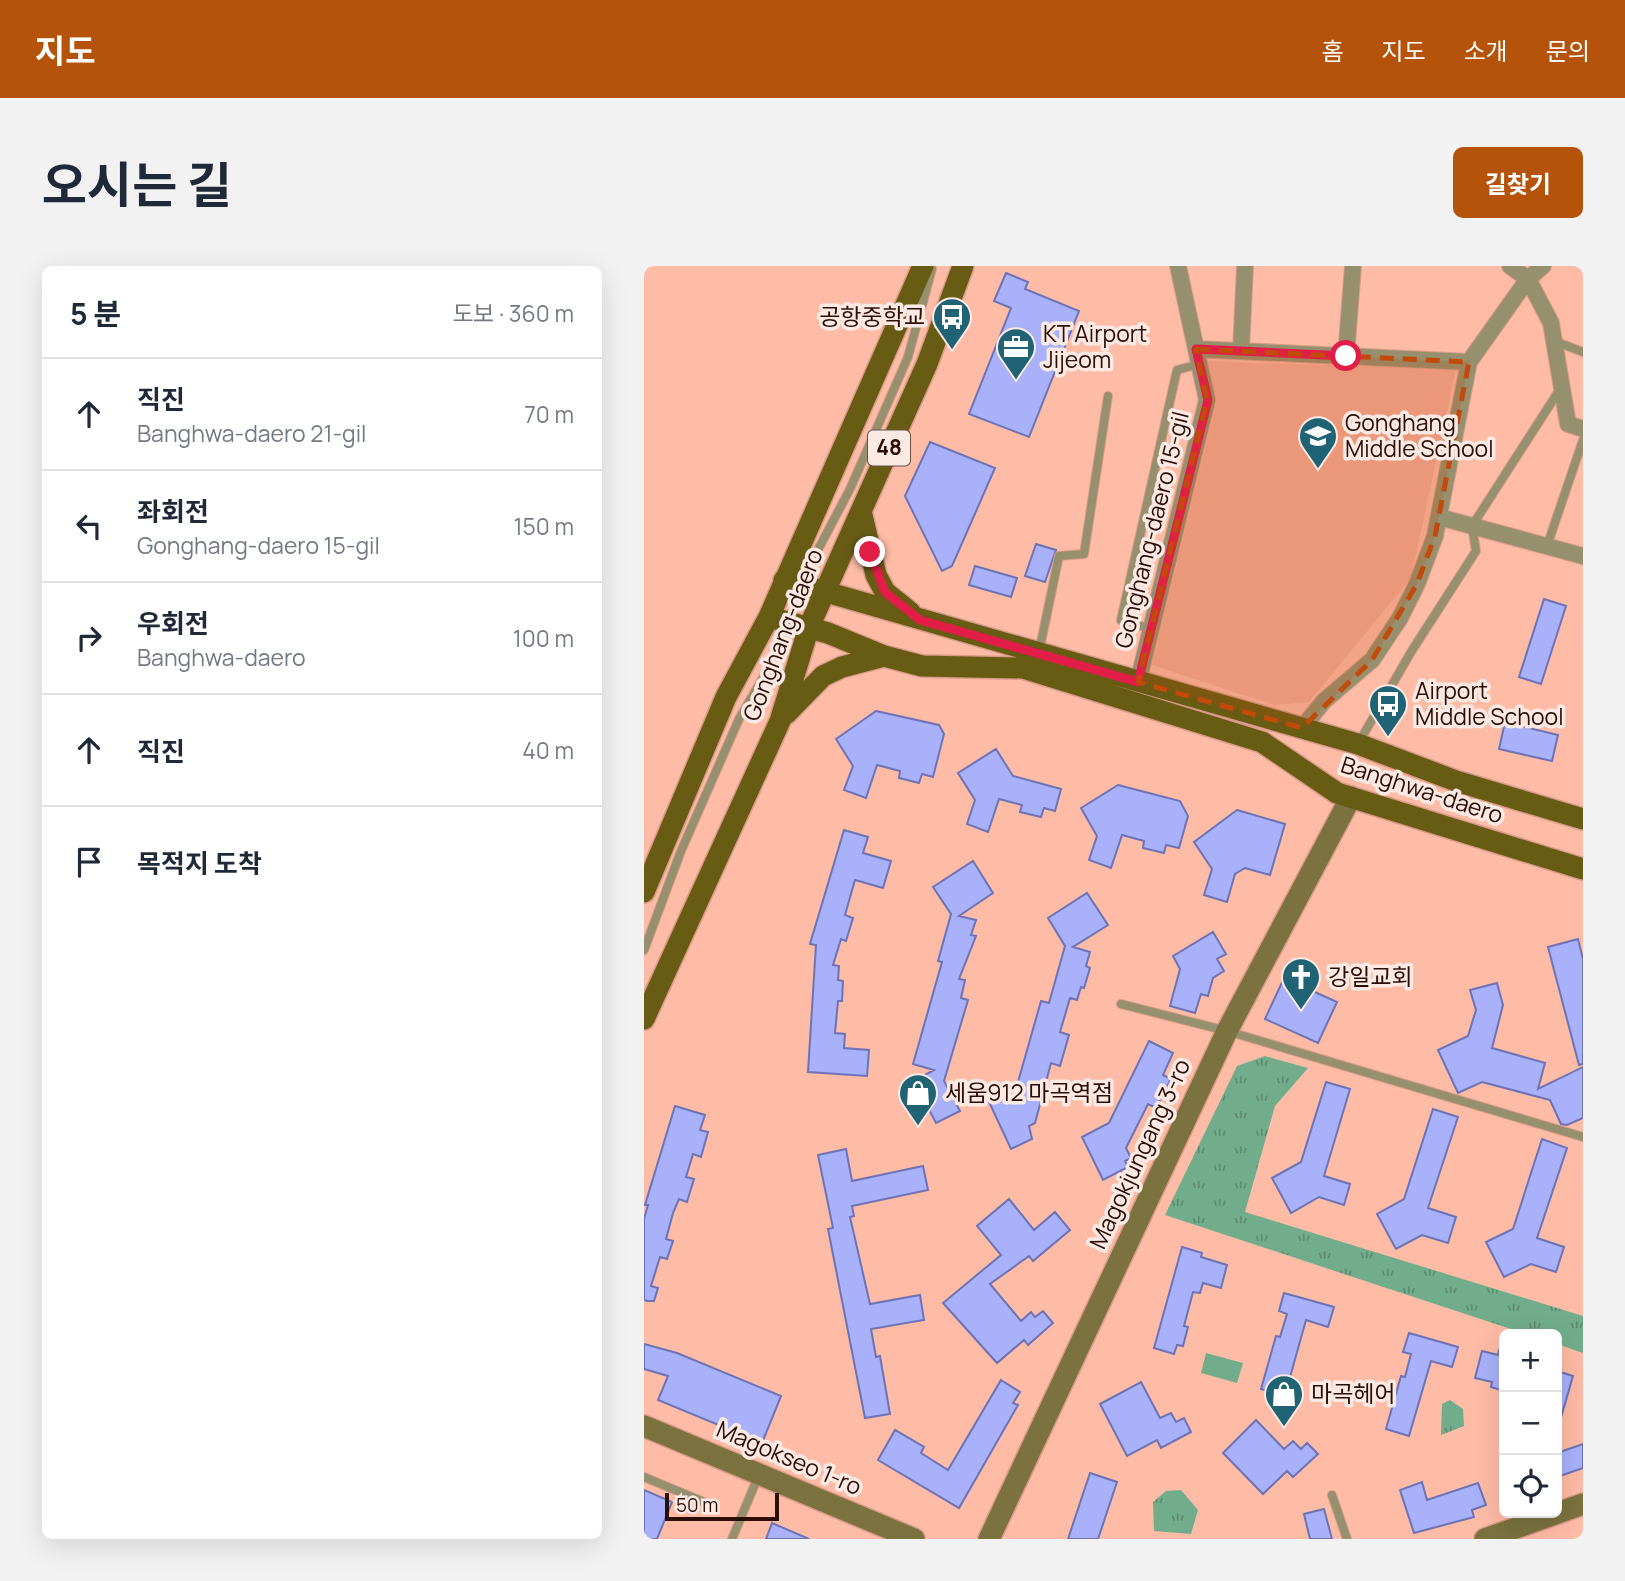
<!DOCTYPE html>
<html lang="ko">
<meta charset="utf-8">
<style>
body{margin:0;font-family:Manrope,"Noto Sans KR",sans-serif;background:#f2f2f3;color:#1f2937}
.controls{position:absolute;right:21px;bottom:21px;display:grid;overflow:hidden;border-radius:10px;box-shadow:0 7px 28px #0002}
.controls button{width:63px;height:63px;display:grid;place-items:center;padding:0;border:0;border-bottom:2px solid #e0e1e3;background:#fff;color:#1f2937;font:35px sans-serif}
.scale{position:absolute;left:21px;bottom:18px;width:114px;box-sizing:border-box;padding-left:7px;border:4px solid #2b0e05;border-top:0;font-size:19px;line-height:24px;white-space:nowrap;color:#2b0e05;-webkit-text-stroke:5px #fbe9e4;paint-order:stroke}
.stop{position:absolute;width:21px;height:21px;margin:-16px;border:5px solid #e11d48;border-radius:50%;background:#fff}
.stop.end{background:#e11d48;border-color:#fff;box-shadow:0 2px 7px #0008}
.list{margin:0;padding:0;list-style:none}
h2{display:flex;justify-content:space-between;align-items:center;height:91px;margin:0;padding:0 28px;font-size:30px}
h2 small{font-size:23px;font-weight:400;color:#747a83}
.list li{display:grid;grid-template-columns:46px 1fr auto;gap:21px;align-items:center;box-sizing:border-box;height:112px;padding:0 28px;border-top:2px solid #e0e1e3}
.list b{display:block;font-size:26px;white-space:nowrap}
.list p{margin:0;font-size:23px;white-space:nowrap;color:#747a83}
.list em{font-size:23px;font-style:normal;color:#747a83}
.icon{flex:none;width:38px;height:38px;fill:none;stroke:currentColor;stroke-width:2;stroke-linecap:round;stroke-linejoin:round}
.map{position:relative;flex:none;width:939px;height:1273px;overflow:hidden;border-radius:10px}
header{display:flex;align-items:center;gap:42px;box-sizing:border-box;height:98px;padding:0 35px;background:#b45309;color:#fff}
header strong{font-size:33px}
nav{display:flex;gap:38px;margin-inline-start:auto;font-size:24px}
.intro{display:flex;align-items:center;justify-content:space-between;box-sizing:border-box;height:168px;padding:0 42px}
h1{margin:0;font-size:49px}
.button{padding:18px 32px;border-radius:10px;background:#b45309;color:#fff;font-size:24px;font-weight:700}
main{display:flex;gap:42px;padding:0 42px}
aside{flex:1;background:#fff;border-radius:10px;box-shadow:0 7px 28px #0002}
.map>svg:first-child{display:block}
.built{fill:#f4ac95}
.grass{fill:#71ad8b}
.park{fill:url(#park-tufts)}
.building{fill:#a8b1fa;stroke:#6c73b6;stroke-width:2}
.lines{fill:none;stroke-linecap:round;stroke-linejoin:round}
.lane-casing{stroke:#d89c88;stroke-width:10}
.street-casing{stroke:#d89c88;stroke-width:18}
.secondary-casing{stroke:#d89c88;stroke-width:24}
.primary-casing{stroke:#d89c88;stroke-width:24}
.lane{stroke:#96906f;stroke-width:8}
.street{stroke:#96906f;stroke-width:16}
.secondary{stroke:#7b723f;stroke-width:21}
.primary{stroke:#685c15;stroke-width:21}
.route{stroke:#e11d48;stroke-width:9}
.marked{fill:#c24a0b;fill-opacity:0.2;stroke:#c24a0b;stroke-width:5;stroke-dasharray:14 9;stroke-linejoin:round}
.labels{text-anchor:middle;stroke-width:7;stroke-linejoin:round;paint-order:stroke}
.shield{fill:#fbe9e4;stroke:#695048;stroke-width:2}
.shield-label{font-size:21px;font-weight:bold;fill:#2b0e05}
.poi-label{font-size:23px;fill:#2b0e05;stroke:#fbe9e4;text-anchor:start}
.street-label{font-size:23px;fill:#2b0e05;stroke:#fbe9e4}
</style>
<header>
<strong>지도</strong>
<nav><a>홈</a><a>지도</a><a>소개</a><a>문의</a></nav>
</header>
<div class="intro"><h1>오시는 길</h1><a class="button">길찾기</a></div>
<main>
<aside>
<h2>5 분<small>도보 · 360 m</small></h2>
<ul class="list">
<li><svg class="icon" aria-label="ahead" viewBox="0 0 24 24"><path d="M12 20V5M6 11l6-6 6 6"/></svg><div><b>직진</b><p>Banghwa-daero 21-gil</p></div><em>70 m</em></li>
<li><svg class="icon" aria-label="left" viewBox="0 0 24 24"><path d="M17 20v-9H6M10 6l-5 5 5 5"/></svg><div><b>좌회전</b><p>Gonghang-daero 15-gil</p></div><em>150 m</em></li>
<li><svg class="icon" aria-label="right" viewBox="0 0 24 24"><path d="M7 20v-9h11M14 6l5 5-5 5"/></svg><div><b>우회전</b><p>Banghwa-daero</p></div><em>100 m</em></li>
<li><svg class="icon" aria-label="ahead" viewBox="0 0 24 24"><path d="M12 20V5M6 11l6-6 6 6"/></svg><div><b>직진</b></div><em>40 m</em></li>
<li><svg class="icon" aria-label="arrive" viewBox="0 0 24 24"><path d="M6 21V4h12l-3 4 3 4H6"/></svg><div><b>목적지 도착</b></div></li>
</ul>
</aside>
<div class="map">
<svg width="939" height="1273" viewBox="0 0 939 1273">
<defs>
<pattern id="park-tufts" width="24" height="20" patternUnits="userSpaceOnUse" patternTransform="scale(1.75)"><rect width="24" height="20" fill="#71ad8b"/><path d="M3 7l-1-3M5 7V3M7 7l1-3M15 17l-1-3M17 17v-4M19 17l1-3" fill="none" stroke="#5d8b70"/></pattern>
</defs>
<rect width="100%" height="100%" fill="#febba5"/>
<path class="built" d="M 559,95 L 812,103 L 767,312 L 665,436 L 630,439 L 508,399 L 572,138 Z"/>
<path class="grass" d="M 562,1087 L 599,1097 L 593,1117 L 557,1107 Z"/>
<path class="park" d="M 621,790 L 664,802 L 631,840 L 601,946 L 939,1050 L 939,1087 L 913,1078 L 913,1068 L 882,1068 L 521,949 L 593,800 Z
M 806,1134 L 819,1143 L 820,1160 L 797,1169 L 798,1138 Z
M 537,1224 L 554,1244 L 547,1268 L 510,1265 L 509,1236 L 522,1225 Z"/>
<path class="building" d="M 362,7 L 384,16 L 381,23 L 435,45 L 385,171 L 325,148 L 367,42 L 350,35 Z
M 286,176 L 351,202 L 308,300 L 298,305 L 261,230 Z
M 392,278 L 412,284 L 401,316 L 381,310 Z
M 331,300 L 373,312 L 367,331 L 325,319 Z
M 900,333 L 922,340 L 897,418 L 875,411 Z
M 232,445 L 295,459 L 300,468 L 289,511 L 278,508 L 275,517 L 255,512 L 256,505 L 233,499 L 222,532 L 200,524 L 209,500 L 192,473 Z
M 861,456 L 914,469 L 908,495 L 855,483 Z
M 352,483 L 369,510 L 417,523 L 411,545 L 400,542 L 397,551 L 376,546 L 378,539 L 355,533 L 344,566 L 323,558 L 331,534 L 314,507 Z
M 474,519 L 536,535 L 544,550 L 535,582 L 522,579 L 520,587 L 499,582 L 500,575 L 478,569 L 467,602 L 445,594 L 453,570 L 437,542 Z
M 593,544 L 641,558 L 626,609 L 601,602 L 591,608 L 583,636 L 560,629 L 568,603 L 550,576 Z
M 200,564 L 224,571 L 219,587 L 247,595 L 239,622 L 211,614 L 201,649 L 209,652 L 202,675 L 197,673 L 189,699 L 195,700 L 194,714 L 199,715 L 198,735 L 194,735 L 191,767 L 201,768 L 200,782 L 225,784 L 223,810 L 164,806 L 172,679 L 166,678 Z
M 329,595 L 349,627 L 315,650 L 332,654 L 327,669 L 332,670 L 315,713 L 321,714 L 317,732 L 324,734 L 300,815 L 316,845 L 292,857 L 270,815 L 290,804 L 269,798 L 298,696 L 294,695 L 307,648 L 289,621 Z
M 443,627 L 464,659 L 429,681 L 446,686 L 442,700 L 446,702 L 440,722 L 437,721 L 433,734 L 426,732 L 416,766 L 425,769 L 416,800 L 407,797 L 391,857 L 385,860 L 388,873 L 367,883 L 345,836 L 372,823 L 397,735 L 405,737 L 421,680 L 404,652 Z
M 569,666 L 582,688 L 573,693 L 580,705 L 569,712 L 564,730 L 557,728 L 551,747 L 526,740 L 536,703 L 529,690 Z
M 934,673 L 939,693 L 939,798 L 935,799 L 904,681 Z
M 640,712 L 693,736 L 674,777 L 621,753 Z
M 853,717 L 859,739 L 848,782 L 901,797 L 894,823 L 939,801 L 939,852 L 923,859 L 917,858 L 906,834 L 838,816 L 814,827 L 794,784 L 824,770 L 832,744 L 826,724 Z
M 505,775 L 529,787 L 519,809 L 527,813 L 512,842 L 504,838 L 482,882 L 487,892 L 481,895 L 484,901 L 459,914 L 438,871 L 465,857 Z
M 682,816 L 706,823 L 680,910 L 706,918 L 700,939 L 675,931 L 647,947 L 628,912 L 657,896 Z
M 31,840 L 61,849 L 56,864 L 64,866 L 57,891 L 49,888 L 42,911 L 50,913 L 43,936 L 35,933 L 29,947 L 22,973 L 29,975 L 23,993 L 16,991 L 7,1020 L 14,1022 L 10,1035 L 3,1035 L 0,1034 L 0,953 L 4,939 L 1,939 Z
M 789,843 L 814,851 L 784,942 L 812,951 L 804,977 L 778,969 L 752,983 L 733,948 L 760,933 Z
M 898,873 L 923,882 L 893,972 L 920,981 L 912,1006 L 887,998 L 860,1011 L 842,976 L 869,963 Z
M 202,883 L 208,915 L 279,900 L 284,924 L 208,940 L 210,950 L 206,951 L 226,1038 L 276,1029 L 280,1054 L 227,1063 L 232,1091 L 236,1090 L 246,1148 L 221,1152 L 184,963 L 189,962 L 174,889 Z
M 365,933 L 390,964 L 411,946 L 426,964 L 389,995 L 385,990 L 346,1018 L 377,1055 L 387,1046 L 391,1051 L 399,1045 L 409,1057 L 384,1079 L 380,1074 L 353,1097 L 299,1037 L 357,989 L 333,960 Z
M 538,981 L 558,987 L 557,991 L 583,999 L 577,1022 L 559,1017 L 556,1027 L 549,1026 L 540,1060 L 544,1061 L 539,1080 L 533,1079 L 530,1088 L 510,1082 Z
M 640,1027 L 690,1041 L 684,1061 L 662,1054 L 641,1129 L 617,1123 L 632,1070 L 636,1071 L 643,1048 L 635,1045 Z
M 765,1067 L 814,1081 L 808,1101 L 787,1095 L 765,1170 L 742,1163 L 757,1110 L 761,1111 L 767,1088 L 759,1086 Z
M 0,1078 L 33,1087 L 137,1130 L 118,1177 L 14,1134 L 24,1110 L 0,1103 Z
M 855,1084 L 860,1085 L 860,1125 L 847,1121 L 848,1116 L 831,1112 L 838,1085 L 854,1089 Z
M 913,1105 L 929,1110 L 916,1155 L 913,1154 Z
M 357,1114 L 376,1126 L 369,1137 L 374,1139 L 315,1242 L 234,1194 L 251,1164 L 280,1181 L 277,1187 L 304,1204 Z
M 497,1116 L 516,1152 L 527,1147 L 532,1156 L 540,1152 L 547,1166 L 517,1182 L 513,1174 L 483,1190 L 456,1138 Z
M 612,1154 L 640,1183 L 649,1175 L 657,1183 L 663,1177 L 674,1188 L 649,1211 L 643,1205 L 619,1228 L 579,1187 Z
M 939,1178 L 939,1202 L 913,1211 L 913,1187 Z
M 446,1207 L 473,1216 L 454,1273 L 424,1273 Z
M 778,1216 L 783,1234 L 834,1217 L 842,1239 L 828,1244 L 830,1251 L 770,1267 L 756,1224 Z
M 0,1224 L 28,1236 L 13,1273 L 0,1273 Z
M 680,1243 L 688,1273 L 666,1273 L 660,1248 Z
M 128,1257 L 165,1273 L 122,1273 Z"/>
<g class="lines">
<defs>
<path id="lane" d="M 910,75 L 939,86
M 903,280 L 939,174
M 157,316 L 206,223 L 264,91 L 288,3
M 507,363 L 477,354 L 533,104 L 556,98
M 395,386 L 415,290 L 440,288 L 464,130
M 714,478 L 767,386 L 832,285 L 828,260 L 916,123
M 0,684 L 37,585 L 95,453 L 149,360
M 477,738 L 583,765 L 939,871
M 0,1211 L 60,1236
M 688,1229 L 703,1273
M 88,1273 L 114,1211"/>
<path id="street" d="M 866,0 L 884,13 L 907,57 L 924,158 L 939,163
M 552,83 L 825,96
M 597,85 L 601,0
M 702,90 L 709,0
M 795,251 L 939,290
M 494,416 L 563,134 L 534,0
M 658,462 L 680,435 L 728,394 L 756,352 L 773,318 L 791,270 L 825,96 L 884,13 L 899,0"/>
<path id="secondary" d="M 0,1160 L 270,1273
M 345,1273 L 583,765 L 707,531
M 841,1273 L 939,1238"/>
<path id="primary" d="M 217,245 L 232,309 L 241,326 L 266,346
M 140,314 L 714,478 L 812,515 L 939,553
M 125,351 L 184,367 L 240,390 L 278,400 L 379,402 L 618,476 L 693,527 L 939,603
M 142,448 L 179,410 L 198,401 L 240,390
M 0,626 L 82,431 L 125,351 L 279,0
M 0,753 L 136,455 L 165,361 L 283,98 L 319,0"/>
</defs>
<use href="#lane" class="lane-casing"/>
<use href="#street" class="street-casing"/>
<use href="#secondary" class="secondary-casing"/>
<use href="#primary" class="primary-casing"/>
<use href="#lane" class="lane"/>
<use href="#street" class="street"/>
<use href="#secondary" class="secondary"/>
<use href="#primary" class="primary"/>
</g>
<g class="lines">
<path class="route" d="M 226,286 L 241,326 L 276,354 L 494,416 L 564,134 L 552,83 L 702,90"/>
</g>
<path class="marked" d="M 552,83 L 825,96 L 791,270 L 773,318 L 728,394 L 658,462 L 494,416 L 563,134 Z"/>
<defs>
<symbol id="bus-pin" viewBox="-11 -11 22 30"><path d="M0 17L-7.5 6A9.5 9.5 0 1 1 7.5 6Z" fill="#1f6375" stroke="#fbe9e4"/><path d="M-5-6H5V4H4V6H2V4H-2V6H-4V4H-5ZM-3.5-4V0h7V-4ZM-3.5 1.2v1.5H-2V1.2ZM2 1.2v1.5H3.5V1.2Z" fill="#fff"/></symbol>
<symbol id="office-pin" viewBox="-11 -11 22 30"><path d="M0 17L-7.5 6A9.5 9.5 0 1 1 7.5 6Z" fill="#1f6375" stroke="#fbe9e4"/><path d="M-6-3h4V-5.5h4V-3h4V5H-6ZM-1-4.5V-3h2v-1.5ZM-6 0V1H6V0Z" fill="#fff"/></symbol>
<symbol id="school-pin" viewBox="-11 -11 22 30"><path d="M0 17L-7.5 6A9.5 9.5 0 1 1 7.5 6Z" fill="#1f6375" stroke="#fbe9e4"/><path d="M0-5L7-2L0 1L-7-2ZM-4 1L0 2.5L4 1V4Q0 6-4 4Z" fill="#fff"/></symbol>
<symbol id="church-pin" viewBox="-11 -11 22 30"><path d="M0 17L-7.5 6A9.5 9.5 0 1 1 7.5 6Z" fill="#1f6375" stroke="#fbe9e4"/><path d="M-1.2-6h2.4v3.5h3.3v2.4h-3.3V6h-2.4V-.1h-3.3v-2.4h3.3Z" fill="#fff"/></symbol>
<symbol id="shop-pin" viewBox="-11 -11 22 30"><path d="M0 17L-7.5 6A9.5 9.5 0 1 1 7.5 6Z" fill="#1f6375" stroke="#fbe9e4"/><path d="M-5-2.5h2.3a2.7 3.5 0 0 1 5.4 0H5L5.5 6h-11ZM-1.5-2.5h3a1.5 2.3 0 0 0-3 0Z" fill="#fff"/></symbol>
</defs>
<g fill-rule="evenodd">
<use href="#bus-pin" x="286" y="29" width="44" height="60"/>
<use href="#office-pin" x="350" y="59" width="44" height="60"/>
<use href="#school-pin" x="652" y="148" width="44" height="60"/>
<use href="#bus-pin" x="722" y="416" width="44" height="60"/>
<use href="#church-pin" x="635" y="689" width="44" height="60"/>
<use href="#shop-pin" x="252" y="805" width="44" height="60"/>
<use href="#shop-pin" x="618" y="1106" width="44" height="60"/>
</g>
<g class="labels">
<rect class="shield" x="224" y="164.5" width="42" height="35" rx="5"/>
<g class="shield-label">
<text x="245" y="189">48</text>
</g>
<g class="poi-label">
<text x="281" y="59" text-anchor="end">공항중학교</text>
<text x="399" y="76">KT Airport<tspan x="399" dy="26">Jijeom</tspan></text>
<text x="701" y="165">Gonghang<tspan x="701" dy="26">Middle School</tspan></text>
<text x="771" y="433">Airport<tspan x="771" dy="26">Middle School</tspan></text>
<text x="684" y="719">강일교회</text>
<text x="301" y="835">세움912 마곡역점</text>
<text x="667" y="1136">마곡헤어</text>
</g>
<g class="street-label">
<text transform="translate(508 264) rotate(-76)" y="8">Gonghang-daero 15-gil</text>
<text transform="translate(139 369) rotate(-69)" y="8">Gonghang-daero</text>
<text transform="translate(778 524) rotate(18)" y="8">Banghwa-daero</text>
<text transform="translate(496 888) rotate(-65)" y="8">Magokjungang 3-ro</text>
<text transform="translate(145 1192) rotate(23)" y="8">Magokseo 1-ro</text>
</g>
</g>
</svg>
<div class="controls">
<button>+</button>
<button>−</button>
<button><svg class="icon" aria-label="locate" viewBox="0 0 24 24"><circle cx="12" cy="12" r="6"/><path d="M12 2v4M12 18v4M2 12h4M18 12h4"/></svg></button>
</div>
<div class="scale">50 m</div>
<div class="stop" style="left:702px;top:90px"></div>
<div class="stop end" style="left:226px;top:286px"></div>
</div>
</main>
